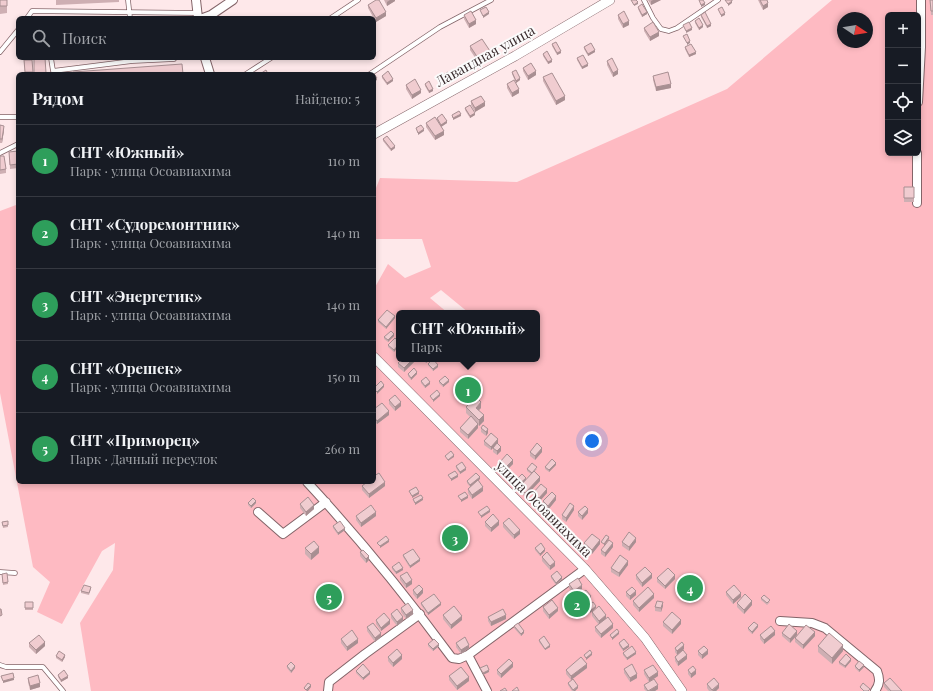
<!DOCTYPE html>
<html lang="ru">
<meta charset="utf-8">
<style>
body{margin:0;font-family:"Playfair Display",serif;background:#242831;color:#f1f3f6}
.controls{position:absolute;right:12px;top:12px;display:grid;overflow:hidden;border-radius:6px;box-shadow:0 2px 6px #0003}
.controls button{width:36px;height:36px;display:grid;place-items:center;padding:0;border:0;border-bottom:1px solid #363941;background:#171b24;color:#f1f3f6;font:20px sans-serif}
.compass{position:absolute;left:837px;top:12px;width:36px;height:36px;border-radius:50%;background:#171b24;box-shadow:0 2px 6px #0003;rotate:102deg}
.you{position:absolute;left:592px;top:441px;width:14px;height:14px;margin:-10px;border:3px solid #fff;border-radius:50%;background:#1a73e8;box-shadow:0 0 0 6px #1a73e833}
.badge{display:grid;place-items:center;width:26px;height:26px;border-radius:50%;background:#1a73e8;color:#fff;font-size:13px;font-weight:700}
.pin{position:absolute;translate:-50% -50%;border:2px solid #fff;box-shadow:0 1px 4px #0006}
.popup{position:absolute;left:396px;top:310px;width:144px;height:52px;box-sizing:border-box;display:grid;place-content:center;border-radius:6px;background:#171b24;filter:drop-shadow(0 1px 3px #0005);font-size:13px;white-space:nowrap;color:#9ea1a6}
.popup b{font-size:15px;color:#f1f3f6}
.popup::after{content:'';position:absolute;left:50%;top:100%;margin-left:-8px;border:8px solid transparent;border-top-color:#171b24}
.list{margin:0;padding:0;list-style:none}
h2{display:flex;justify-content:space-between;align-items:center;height:52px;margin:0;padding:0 16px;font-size:17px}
h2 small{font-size:13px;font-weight:400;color:#9ea1a6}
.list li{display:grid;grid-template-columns:26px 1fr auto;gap:12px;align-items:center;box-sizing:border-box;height:72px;padding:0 16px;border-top:1px solid #363941}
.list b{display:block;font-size:15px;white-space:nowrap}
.list p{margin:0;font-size:13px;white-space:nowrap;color:#9ea1a6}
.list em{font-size:13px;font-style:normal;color:#9ea1a6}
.icon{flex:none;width:22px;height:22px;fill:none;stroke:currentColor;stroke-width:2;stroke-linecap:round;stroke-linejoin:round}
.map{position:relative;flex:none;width:933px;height:691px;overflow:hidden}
.search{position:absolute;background:#171b24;box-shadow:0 2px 6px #0003;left:16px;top:16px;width:360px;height:44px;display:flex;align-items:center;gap:10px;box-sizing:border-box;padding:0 14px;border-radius:6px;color:#9ea1a6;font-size:15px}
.panel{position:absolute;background:#171b24;box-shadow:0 2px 6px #0003;left:16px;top:72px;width:360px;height:412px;border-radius:6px}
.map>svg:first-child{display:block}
.green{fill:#febac2;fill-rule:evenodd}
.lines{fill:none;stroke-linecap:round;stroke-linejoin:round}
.service-casing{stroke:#836468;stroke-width:5.5}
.minor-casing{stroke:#836468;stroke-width:10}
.tertiary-casing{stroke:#836468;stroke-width:10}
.service{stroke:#fff;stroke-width:4}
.minor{stroke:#fff;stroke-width:8}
.tertiary{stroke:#fff;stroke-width:9}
.wall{fill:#ceafb3}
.shaded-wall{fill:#a88f92}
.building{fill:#f0ccd0;stroke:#a88f92}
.labels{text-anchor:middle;stroke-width:4;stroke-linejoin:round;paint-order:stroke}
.street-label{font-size:14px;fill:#3c2e30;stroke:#fbfbfb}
</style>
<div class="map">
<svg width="933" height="691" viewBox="0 0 933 691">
<rect width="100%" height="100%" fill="#fee8ea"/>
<path class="green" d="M 832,0 L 933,0 L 933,691 L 91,691 L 80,623 L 113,570 L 115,543 L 102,551 L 62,624 L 37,612 L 50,582 L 33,567 L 0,393 L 0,211 L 16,205 L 18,209 L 18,482 L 374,482 L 374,289 L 388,264 L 405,278 L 431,267 L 422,239 L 374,239 L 374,193 L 380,178 L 517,182 L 727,89 ZM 888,15 L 918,15 L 918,153 L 888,153 ZM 843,18 L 867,18 L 867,42 L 843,42 ZM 441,290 L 469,313 L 537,313 L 537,359 L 399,359 L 399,313 L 448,313 L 430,298 Z"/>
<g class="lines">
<defs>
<path id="service" d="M 128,0 L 130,18
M 644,0 L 653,18 L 661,29 L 669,31 L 677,28 L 718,0
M 27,18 L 32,11 L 197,13
M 331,18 L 358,0
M 0,52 L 18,30
M 51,58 L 53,71 L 132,61 L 174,59
M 246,74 L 271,58
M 370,74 L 440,27 L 491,0
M 0,117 L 18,117
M 0,153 L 18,144
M 0,572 L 15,573
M 0,665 L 6,667 L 43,667 L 63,691"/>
<path id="minor" d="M 196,0 L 198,18
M 203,18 L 211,15 L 233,0
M 205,58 L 210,74
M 918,102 L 921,47 L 921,0
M 917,203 L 917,153
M 307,482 C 359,538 407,597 452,658 L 459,659 L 468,655 L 585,569
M 258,512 L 283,534 L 326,502
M 780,621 L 812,623 L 825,628 L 877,671 C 880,679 880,684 875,691
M 468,655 L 487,691
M 328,691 L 329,682 L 365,654 L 420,614"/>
<path id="tertiary" d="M 374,134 L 515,56 L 610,0
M 374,357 L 585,569 L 645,638 L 682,691"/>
</defs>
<use href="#service" class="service-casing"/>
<use href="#minor" class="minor-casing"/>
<use href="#tertiary" class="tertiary-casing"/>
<use href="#service" class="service"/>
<use href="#minor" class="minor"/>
<use href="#tertiary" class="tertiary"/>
</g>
<path class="wall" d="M 0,0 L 7,6 L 7,13 L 0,14 Z
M 56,0 L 119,0 L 119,2 L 56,5 Z
M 384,0 L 395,0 L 395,1 L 387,6 Z
M 648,0 L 661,0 L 651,5 Z
M 758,0 L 767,0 L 768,7 L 763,10 Z
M 930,0 L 933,0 L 933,15 L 931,15 Z
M 368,5 L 386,16 L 376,22 L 368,8 Z
M 638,7 L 647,14 L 642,17 L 638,9 Z
M 464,15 L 476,24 L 469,28 L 464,19 Z
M 618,15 L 629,25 L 623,28 L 618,19 Z
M 701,15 L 711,26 L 707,28 L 701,17 Z
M 695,21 L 703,27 L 699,30 L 695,23 Z
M 644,28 L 659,36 L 650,41 L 644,31 Z
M 521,33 L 529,39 L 524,41 L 521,35 Z
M 552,44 L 561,53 L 557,55 L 552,46 Z
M 470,46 L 492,58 L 480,65 L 470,50 Z
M 584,47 L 595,52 L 588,56 L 584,49 Z
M 685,47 L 696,54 L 689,57 L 685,49 Z
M 543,54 L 552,62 L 548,64 L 543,56 Z
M 577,58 L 588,66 L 582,69 L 577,60 Z
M 24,60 L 32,60 L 33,74 L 25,74 Z
M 607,61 L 618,74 L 613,77 L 607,65 Z
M 523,68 L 536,75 L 528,80 L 523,71 Z
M 512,72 L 520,80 L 516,83 L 512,74 Z
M 382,76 L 393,81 L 387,85 L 382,78 Z
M 653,76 L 671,88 L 656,91 L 653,80 Z
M 543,77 L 565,100 L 556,105 L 543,81 Z
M 425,84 L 433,91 L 429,93 L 425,86 Z
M 507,84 L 519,93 L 512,97 L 507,88 Z
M 406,85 L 421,93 L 412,99 L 406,89 Z
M 471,101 L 485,106 L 475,112 L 471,105 Z
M 465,108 L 475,115 L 470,118 L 465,110 Z
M 437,118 L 447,123 L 441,127 L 437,120 Z
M 426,123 L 444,135 L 435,140 L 426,127 Z
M 0,125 L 4,130 L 2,143 L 0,143 Z
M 383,139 L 395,148 L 391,151 L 383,141 Z
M 18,151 L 18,168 L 10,169 L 9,152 Z
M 0,156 L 6,169 L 6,173 L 0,174 Z
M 904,187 L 914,187 L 914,202 L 904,202 Z
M 395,318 L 386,329 L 378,322 L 378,320 Z
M 394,336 L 388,342 L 384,339 L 384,337 Z
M 395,338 L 394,352 L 388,347 L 388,345 Z
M 417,359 L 404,372 L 398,367 L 398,363 Z
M 422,359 L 430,359 L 426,363 Z
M 428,364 L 438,367 L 433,371 L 428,365 Z
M 408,374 L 417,374 L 411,380 L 408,376 Z
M 421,381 L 430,384 L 425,388 L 421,383 Z
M 439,381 L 449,382 L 443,387 L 439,383 Z
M 389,400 L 401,406 L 395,411 L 389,404 Z
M 466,407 L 481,408 L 479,410 L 484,421 L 479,426 L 478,425 L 478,428 L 468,439 L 460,432 L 460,428 L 470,417 L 466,413 Z
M 374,409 L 389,415 L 377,424 L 374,421 Z
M 481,428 L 488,433 L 486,436 L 481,432 Z
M 484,441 L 498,443 L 497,444 L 501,451 L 497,455 L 493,452 L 493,448 L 491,450 L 484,445 Z
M 530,452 L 542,452 L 535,460 L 530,456 Z
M 500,462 L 513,464 L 505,472 L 500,466 Z
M 556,465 L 549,472 L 545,469 L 545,467 Z
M 456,466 L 466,470 L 460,474 L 456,468 Z
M 527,469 L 537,469 L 534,472 L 540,481 L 525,497 L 519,491 L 519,488 L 517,490 L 514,486 L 514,482 L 526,480 L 531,474 L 527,471 Z
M 480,479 L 471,486 L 483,491 L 472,499 L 468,493 L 468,489 L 470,487 L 467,483 L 467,481 Z
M 362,486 L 385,486 L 369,498 L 362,490 Z
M 533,493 L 547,493 L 539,502 L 533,497 Z
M 556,500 L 548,510 L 543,505 L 543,501 Z
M 248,503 L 256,503 L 251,508 L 248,505 Z
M 300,504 L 314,509 L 306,516 L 300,508 Z
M 574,510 L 566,522 L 562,519 L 562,515 Z
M 578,512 L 588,513 L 582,520 L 578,516 Z
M 356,516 L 376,516 L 361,527 L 356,520 Z
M 8,521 L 8,527 L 3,528 L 2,522 Z
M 485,522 L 499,525 L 491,532 L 485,526 Z
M 503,523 L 520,534 L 514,539 L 503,527 Z
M 333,526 L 345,530 L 338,535 L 333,528 Z
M 622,542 L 636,542 L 629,551 L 622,546 Z
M 584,543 L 600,544 L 592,554 L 584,547 Z
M 613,547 L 605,557 L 601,554 L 601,550 Z
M 305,548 L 319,553 L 311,560 L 305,554 Z
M 535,548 L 545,551 L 540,556 L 535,550 Z
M 360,552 L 369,560 L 366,563 L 360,556 Z
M 403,555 L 420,561 L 410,568 L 403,557 Z
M 542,557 L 555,566 L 550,570 L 542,561 Z
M 628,565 L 619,577 L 611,572 L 611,568 Z
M 392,567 L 403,570 L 396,574 L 392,569 Z
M 636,575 L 652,578 L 642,587 L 636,579 Z
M 2,576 L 8,582 L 8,584 L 3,585 Z
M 400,576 L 412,584 L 406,588 L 400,580 Z
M 551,576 L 562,579 L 556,585 L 551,578 Z
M 657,578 L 675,579 L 665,589 L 657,582 Z
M 569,584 L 582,589 L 574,595 L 569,588 Z
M 91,589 L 89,595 L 81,593 L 81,591 Z
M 413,590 L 423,593 L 417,599 L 413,594 Z
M 688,590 L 700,594 L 695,600 L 688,594 Z
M 626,592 L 636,595 L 630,600 L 626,596 Z
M 726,592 L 741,597 L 733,604 L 726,595 Z
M 579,596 L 591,598 L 584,604 L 579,598 Z
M 654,598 L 639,612 L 633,605 L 633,601 Z
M 761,598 L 770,602 L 767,605 L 761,600 Z
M 25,602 L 33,602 L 33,610 L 25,610 Z
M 421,603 L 441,605 L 428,615 L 421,605 Z
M 737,603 L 752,605 L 744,614 L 737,607 Z
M 663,606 L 661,612 L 655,611 L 655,607 Z
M 543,607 L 558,611 L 549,619 L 543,611 Z
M 401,608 L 413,614 L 406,619 L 401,612 Z
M 592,612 L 606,619 L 613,628 L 601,638 L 595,631 L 595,627 L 599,625 L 592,616 Z
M 391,614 L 403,621 L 397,626 L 391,618 Z
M 443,615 L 462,620 L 451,629 L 443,619 Z
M 488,617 L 506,619 L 491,626 L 488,621 Z
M 376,620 L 390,624 L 381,631 L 376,624 Z
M 663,622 L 681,624 L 672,634 L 663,626 Z
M 514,626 L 524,633 L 521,636 L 514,628 Z
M 367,627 L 381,637 L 375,642 L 367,631 Z
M 758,627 L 752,634 L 748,630 L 748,628 Z
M 782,633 L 797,635 L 790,643 L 782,636 Z
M 760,635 L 775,635 L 764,644 L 760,639 Z
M 815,636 L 803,649 L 795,642 L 795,638 Z
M 341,639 L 358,643 L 347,651 L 341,643 Z
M 539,640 L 550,647 L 545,650 L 539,642 Z
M 29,643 L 45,646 L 36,654 L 29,647 Z
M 456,643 L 469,648 L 461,654 L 456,647 Z
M 619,643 L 629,647 L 623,651 L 619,645 Z
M 428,644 L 439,646 L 433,651 L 428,646 Z
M 818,646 L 843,651 L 832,664 L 818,652 Z
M 675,648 L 684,649 L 677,655 L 675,652 Z
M 698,651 L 708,654 L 702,659 L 698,655 Z
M 623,653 L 636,654 L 627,660 L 623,655 Z
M 56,656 L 65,657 L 62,662 L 56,658 Z
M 388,657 L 402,659 L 393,667 L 388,661 Z
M 675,657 L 687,659 L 678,666 L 675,661 Z
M 851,661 L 845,668 L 839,664 L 839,662 Z
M 287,666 L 295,668 L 291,673 L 287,668 Z
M 855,666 L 864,667 L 859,672 L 855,668 Z
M 513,667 L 501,678 L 497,674 L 497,670 Z
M 587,668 L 571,680 L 566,674 L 566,670 Z
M 624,669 L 637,678 L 630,682 L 624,673 Z
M 644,670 L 658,676 L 649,682 L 644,674 Z
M 688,670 L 696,674 L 691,678 L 688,674 Z
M 356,671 L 370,674 L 363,680 L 356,673 Z
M 58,675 L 68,678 L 61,682 L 58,677 Z
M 449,676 L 469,681 L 457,690 L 449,680 Z
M 28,678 L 40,687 L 30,690 L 28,682 Z
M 568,683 L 578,688 L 575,691 L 572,691 L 568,685 Z
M 884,683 L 902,691 L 888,691 L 884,687 Z
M 707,684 L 719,688 L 716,691 L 709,691 L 707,688 Z
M 644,685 L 658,689 L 655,691 L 646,691 L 644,689 Z"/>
<path class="shaded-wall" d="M 390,0 L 395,0 L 395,1 L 387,6 L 387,2 Z
M 653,0 L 661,0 L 651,5 L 651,1 Z
M 732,1 L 732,3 L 728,6 L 728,4 Z
M 638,2 L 638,4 L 634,6 L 634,5 Z
M 705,3 L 705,5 L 701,7 L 701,5 Z
M 768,3 L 768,7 L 763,10 L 763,6 Z
M 386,12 L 386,16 L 376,22 L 376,18 Z
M 489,12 L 489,14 L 483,18 L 483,16 Z
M 647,12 L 647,14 L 642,17 L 642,15 Z
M 725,13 L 725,15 L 721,17 L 721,15 Z
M 476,20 L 476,24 L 469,28 L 469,24 Z
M 629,21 L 629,25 L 623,28 L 623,24 Z
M 711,24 L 711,26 L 707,28 L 707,26 Z
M 703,25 L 703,27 L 699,30 L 699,28 Z
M 692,28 L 692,30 L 686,33 L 686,31 Z
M 659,32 L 659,36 L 650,41 L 650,37 Z
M 529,37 L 529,39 L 524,41 L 524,39 Z
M 690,41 L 690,43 L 687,45 L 687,43 Z
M 595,50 L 595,52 L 588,56 L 588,54 Z
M 561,51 L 561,53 L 557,55 L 557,53 Z
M 696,52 L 696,54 L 689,57 L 689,55 Z
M 492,54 L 492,58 L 480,65 L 480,61 Z
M 552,60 L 552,62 L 548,64 L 548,62 Z
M 588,64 L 588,66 L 582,69 L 582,67 Z
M 618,70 L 618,74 L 613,77 L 613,73 Z
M 536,71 L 536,75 L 528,80 L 528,76 Z
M 377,78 L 377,80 L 374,82 L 374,80 Z
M 452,78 L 452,80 L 443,85 L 443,83 Z
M 520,78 L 520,80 L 516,83 L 516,81 Z
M 393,79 L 393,81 L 387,85 L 387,83 Z
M 671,84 L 671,88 L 656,91 L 656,87 Z
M 433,89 L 433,91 L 429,93 L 429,91 Z
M 519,89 L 519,93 L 512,97 L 512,93 Z
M 421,90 L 421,93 L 412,99 L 412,95 Z
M 565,96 L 565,100 L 556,105 L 556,101 Z
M 485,102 L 485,106 L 475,112 L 475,108 Z
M 475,113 L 475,115 L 470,118 L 470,116 Z
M 461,114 L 461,116 L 453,120 L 453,118 Z
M 447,121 L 447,123 L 441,127 L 441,125 Z
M 4,126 L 4,130 L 2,143 L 2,139 Z
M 424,129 L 424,131 L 418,135 L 418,133 Z
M 444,131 L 444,135 L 435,140 L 435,136 Z
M 395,146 L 395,148 L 391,151 L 391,149 Z
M 395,316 L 395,318 L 386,329 L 386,327 Z
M 394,334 L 394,336 L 388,342 L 388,340 Z
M 399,344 L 399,346 L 394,352 L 394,350 Z
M 413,359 L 417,359 L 404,372 L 404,368 Z
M 426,359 L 430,359 L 426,363 Z
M 438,365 L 438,367 L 433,371 L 433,369 Z
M 417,372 L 417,374 L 411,380 L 411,378 Z
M 449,380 L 449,382 L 443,387 L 443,385 Z
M 430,382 L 430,384 L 425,388 L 425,386 Z
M 384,385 L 384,387 L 377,394 L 377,392 Z
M 440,394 L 440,396 L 433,402 L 433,400 Z
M 401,402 L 401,406 L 395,411 L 395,407 Z
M 481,402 L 481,408 L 476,413 L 476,408 Z
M 389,411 L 389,415 L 377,424 L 377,421 Z
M 484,415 L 484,421 L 479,426 L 479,420 Z
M 478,424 L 478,428 L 468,439 L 468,435 Z
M 488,429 L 488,433 L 486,436 L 486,432 Z
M 498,439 L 498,443 L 491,450 L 491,447 Z
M 501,447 L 501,451 L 497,455 L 497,451 Z
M 542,448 L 542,452 L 535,460 L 535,456 Z
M 454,455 L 454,457 L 448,461 L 448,460 Z
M 513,460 L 513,464 L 505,472 L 505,468 Z
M 556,463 L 556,465 L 549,472 L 549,470 Z
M 466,468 L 466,470 L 460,474 L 460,472 Z
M 458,475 L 458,477 L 451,481 L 451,479 Z
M 480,477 L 480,479 L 470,487 L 470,485 Z
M 540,477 L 540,481 L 525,497 L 525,493 Z
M 526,478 L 526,481 L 517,490 L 517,486 Z
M 385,482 L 385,486 L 369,498 L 369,494 Z
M 483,487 L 483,491 L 472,499 L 472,495 Z
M 547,489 L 547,493 L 539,502 L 539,498 Z
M 419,492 L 419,494 L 412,498 L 412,496 Z
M 468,496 L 468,498 L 461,502 L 461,500 Z
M 556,496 L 556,500 L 548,510 L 548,506 Z
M 423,498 L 423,500 L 415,505 L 415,503 Z
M 256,501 L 256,503 L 251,508 L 251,506 Z
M 314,505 L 314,509 L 306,516 L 306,512 Z
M 574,506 L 574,510 L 566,522 L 566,518 Z
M 588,509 L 588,513 L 582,520 L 582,516 Z
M 490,510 L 490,512 L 481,518 L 481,516 Z
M 376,512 L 376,516 L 361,527 L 361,523 Z
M 499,521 L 499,525 L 491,532 L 491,528 Z
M 345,528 L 345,530 L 338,535 L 338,533 Z
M 520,530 L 520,534 L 514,539 L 514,535 Z
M 609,537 L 609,539 L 604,546 L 604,544 Z
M 636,538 L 636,542 L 629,551 L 629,547 Z
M 389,540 L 389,542 L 380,548 L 380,546 Z
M 600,540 L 600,544 L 592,554 L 592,550 Z
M 613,543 L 613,547 L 605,557 L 605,553 Z
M 319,547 L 319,553 L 311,560 L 311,554 Z
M 545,549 L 545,551 L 540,556 L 540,554 Z
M 369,556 L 369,560 L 366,563 L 366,559 Z
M 420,559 L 420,561 L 410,568 L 410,566 Z
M 628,561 L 628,565 L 619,577 L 619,573 Z
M 555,562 L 555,566 L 550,570 L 550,566 Z
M 403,568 L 403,570 L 396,574 L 396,572 Z
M 652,574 L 652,578 L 642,587 L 642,583 Z
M 675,575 L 675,579 L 665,589 L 665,586 Z
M 562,577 L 562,579 L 556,585 L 556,583 Z
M 412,580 L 412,584 L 406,588 L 406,584 Z
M 582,585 L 582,589 L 574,595 L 574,591 Z
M 423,589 L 423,593 L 417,599 L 417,595 Z
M 700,590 L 700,594 L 695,600 L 695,596 Z
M 636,591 L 636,595 L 630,600 L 630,596 Z
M 741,593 L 741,597 L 733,604 L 733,600 Z
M 654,594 L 654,598 L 639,612 L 639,608 Z
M 591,596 L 591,598 L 584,604 L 584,602 Z
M 752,601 L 752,605 L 744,614 L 744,610 Z
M 663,602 L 663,606 L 661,612 L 661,608 Z
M 441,603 L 441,605 L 428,615 L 428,613 Z
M 596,606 L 596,608 L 590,613 L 590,611 Z
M 558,608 L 558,611 L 549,619 L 549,615 Z
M 413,610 L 413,614 L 406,619 L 406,615 Z
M 506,615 L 506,619 L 491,626 L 491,622 Z
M 606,615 L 606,619 L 599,625 L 599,621 Z
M 462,616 L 462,620 L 451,629 L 451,625 Z
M 403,617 L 403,621 L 397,626 L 397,622 Z
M 390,620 L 390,624 L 381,631 L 381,628 Z
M 681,620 L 681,624 L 672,634 L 672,630 Z
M 613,624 L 613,628 L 601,638 L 601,634 Z
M 758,625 L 758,627 L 752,634 L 752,632 Z
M 524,631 L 524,633 L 521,636 L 521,634 Z
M 775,631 L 775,635 L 764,644 L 764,640 Z
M 797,631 L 797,635 L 790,643 L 790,639 Z
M 619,632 L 619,634 L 612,640 L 612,638 Z
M 815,632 L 815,636 L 803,649 L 803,645 Z
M 381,633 L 381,637 L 375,642 L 375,638 Z
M 358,639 L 358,643 L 347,651 L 347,647 Z
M 45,642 L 45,646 L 36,654 L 36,650 Z
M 439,644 L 439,646 L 433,651 L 433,649 Z
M 469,645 L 469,648 L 461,654 L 461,650 Z
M 550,645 L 550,647 L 545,650 L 545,649 Z
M 629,645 L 629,647 L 623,651 L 623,649 Z
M 684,645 L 684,649 L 677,655 L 677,651 Z
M 843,645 L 843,651 L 832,664 L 832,658 Z
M 708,650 L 708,654 L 702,659 L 702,655 Z
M 636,652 L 636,654 L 627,660 L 627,658 Z
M 592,653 L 592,655 L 586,660 L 586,658 Z
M 65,655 L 65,657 L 62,662 L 62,660 Z
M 402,655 L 402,659 L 393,667 L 393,663 Z
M 687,655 L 687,659 L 678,666 L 678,662 Z
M 851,659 L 851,661 L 845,668 L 845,666 Z
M 513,663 L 513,667 L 501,678 L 501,674 Z
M 587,664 L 587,668 L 571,680 L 571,676 Z
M 864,665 L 864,667 L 859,672 L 859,670 Z
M 295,666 L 295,668 L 291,673 L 291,671 Z
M 489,670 L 489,672 L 483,675 L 483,673 Z
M 696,670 L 696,674 L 691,678 L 691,674 Z
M 370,672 L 370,674 L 363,680 L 363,678 Z
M 658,672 L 658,676 L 649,682 L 649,678 Z
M 637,674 L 637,678 L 630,682 L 630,678 Z
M 68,676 L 68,678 L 61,682 L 61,680 Z
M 469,677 L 469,681 L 457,690 L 457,686 Z
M 14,678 L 14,680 L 3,683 L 3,681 Z
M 40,683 L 40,687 L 30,690 L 30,686 Z
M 719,684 L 719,688 L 716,691 L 712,691 Z
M 311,685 L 311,687 L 308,691 L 306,691 Z
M 658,685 L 658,689 L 655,691 L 649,691 Z
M 578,686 L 578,688 L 575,691 L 573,691 Z"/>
<path class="building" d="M 0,0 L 7,0 L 7,6 L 0,6 Z
M 376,0 L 379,0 L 386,12 L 376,18 L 368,5 Z
M 631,0 L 636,0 L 638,2 L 634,5 Z
M 699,0 L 703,0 L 705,3 L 701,5 Z
M 725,0 L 732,0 L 732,1 L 728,4 Z
M 760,0 L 767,0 L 768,3 L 763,6 Z
M 930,0 L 933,0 L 933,11 L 931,11 Z
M 642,4 L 647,12 L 642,15 L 638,7 Z
M 486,7 L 489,12 L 483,16 L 480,10 Z
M 722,7 L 725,13 L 721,15 L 718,9 Z
M 471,11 L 476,20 L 469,24 L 464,15 Z
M 624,11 L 629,21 L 623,24 L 618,15 Z
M 705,12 L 711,24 L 707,26 L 701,15 Z
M 171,17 L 171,18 L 158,18 Z
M 699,18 L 703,25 L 699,28 L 695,21 Z
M 653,22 L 659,32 L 650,37 L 644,28 Z
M 689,22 L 692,28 L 686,31 L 683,25 Z
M 525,30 L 529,37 L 524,39 L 521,33 Z
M 687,34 L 690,41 L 687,43 L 683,36 Z
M 482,39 L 492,54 L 480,61 L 470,46 Z
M 556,42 L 561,51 L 557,53 L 552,44 Z
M 591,43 L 595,50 L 588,54 L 584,47 Z
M 691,44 L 696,52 L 689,55 L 685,47 Z
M 547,51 L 552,60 L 548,62 L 543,54 Z
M 583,55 L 588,64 L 582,67 L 577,58 Z
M 34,58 L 45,58 L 46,73 L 34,74 Z
M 612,58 L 618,70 L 613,73 L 607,61 Z
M 24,60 L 32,60 L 33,72 L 25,72 Z
M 531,63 L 536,71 L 528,76 L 523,68 Z
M 182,64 L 183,74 L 73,74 L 73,72 Z
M 266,70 L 268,74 L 260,74 Z
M 516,70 L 520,78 L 516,81 L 512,72 Z
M 388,71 L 393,79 L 387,83 L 382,76 Z
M 448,72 L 452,78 L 443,83 L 440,77 Z
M 668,72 L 671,84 L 656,87 L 653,76 Z
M 552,73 L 565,96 L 556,101 L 543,77 Z
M 374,74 L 377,78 L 374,80 Z
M 415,79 L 421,90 L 412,95 L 406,85 Z
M 514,80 L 519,89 L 512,93 L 507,84 Z
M 429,81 L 433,89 L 429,91 L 425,84 Z
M 481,96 L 485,102 L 475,108 L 471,101 Z
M 470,105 L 475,113 L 470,116 L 465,108 Z
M 459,111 L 461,114 L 453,118 L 452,115 Z
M 442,114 L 447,121 L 441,125 L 437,118 Z
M 435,117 L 444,131 L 435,136 L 426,123 Z
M 0,125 L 4,126 L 2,139 L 0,139 Z
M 421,125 L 424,129 L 418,133 L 416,128 Z
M 387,136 L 395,146 L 391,149 L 383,139 Z
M 18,151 L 18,164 L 10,165 L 9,152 Z
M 0,156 L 4,156 L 6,169 L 0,170 Z
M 904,187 L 914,187 L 914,198 L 904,198 Z
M 387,310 L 395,316 L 386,327 L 378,320 Z
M 391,331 L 394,334 L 388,340 L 384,337 Z
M 395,338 L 399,342 L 399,344 L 394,350 L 388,345 Z
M 402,359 L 413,359 L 404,368 L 398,363 Z
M 433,359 L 438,365 L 433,369 L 428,364 Z
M 414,368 L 417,372 L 411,378 L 408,374 Z
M 445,376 L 449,380 L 443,385 L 439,381 Z
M 426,377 L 430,382 L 425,386 L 421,381 Z
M 381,381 L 384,385 L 377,392 L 374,389 L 374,388 Z
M 437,390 L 440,394 L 433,400 L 430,396 Z
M 395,395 L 401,402 L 395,407 L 389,400 Z
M 476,397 L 481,402 L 476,408 L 484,415 L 479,420 L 466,407 Z
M 382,403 L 389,411 L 377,421 L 374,417 L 374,409 Z
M 471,416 L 478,424 L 468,435 L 460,428 Z
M 483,425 L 488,429 L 486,432 L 481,428 Z
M 491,433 L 498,439 L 491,447 L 484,441 Z
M 497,443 L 501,447 L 497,451 L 493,448 Z
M 537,443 L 542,448 L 535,456 L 530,452 Z
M 451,451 L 454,455 L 448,460 L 445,456 Z
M 507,454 L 513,460 L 505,468 L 500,462 Z
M 552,459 L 556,463 L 549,470 L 545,467 Z
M 462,462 L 466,468 L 460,472 L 456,466 Z
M 532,463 L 537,467 L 532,473 L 527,469 Z
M 455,471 L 458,475 L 451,479 L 448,475 Z
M 534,471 L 540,477 L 525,493 L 519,487 Z
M 379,473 L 385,482 L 369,494 L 362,486 L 367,482 L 374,482 L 374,476 Z
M 476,473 L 480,477 L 470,485 L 467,481 Z
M 522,474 L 526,478 L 517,486 L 514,482 Z
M 478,480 L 483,487 L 472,495 L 468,489 Z
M 541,484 L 547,489 L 539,498 L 533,493 Z
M 416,487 L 419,492 L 412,496 L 409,491 Z
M 465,492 L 468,496 L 461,500 L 458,496 Z
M 552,492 L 556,496 L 548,506 L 543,501 Z
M 421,495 L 423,498 L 415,503 L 413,499 Z
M 308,497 L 314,505 L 306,512 L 300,504 Z
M 253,498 L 256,501 L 251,506 L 248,503 Z
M 570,503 L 574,506 L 566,518 L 562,515 Z
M 371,505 L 376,512 L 361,523 L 356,516 Z
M 487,506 L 490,510 L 481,516 L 478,512 Z
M 585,506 L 588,509 L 582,516 L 578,512 Z
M 493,514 L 499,521 L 491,528 L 485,522 Z
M 509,518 L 520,530 L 514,535 L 503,523 Z
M 8,521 L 8,525 L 3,526 L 2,522 Z
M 340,521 L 345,528 L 338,533 L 333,526 Z
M 629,532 L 636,538 L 629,547 L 622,542 Z
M 592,534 L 600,540 L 592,550 L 584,543 Z
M 606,535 L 609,537 L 604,544 L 601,542 Z
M 386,536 L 389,540 L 380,546 L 377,543 Z
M 609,540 L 613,543 L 605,553 L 601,550 Z
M 314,541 L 319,547 L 311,554 L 305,548 Z
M 541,543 L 545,549 L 540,554 L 535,548 Z
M 413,549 L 420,559 L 410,566 L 403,555 Z
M 363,550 L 369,556 L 366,559 L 360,552 Z
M 547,552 L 555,562 L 550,566 L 542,557 Z
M 620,555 L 628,561 L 619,573 L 611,568 Z
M 399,562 L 403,568 L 396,572 L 392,567 Z
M 645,567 L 652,574 L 642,583 L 636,575 Z
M 668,568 L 675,575 L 665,586 L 657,578 Z
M 557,571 L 562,577 L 556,583 L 551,576 Z
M 407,572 L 412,580 L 406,584 L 400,576 Z
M 7,573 L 8,582 L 3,583 L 2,574 Z
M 578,578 L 582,585 L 574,591 L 569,584 Z
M 693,584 L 700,590 L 695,596 L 688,590 Z
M 84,585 L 91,587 L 89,593 L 81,591 Z
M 419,585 L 423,589 L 417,595 L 413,590 Z
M 734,585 L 741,593 L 733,600 L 726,592 Z
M 632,587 L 636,591 L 630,596 L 626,592 Z
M 648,587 L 654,594 L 639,608 L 633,601 Z
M 586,590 L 591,596 L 584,602 L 579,596 Z
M 434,594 L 441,603 L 428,613 L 421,603 Z
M 745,594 L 752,601 L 744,610 L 737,603 Z
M 764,595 L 770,600 L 767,603 L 761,598 Z
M 552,600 L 558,608 L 549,615 L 543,607 Z
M 657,601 L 663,602 L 661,608 L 655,607 Z
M 25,602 L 33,602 L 33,608 L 25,608 Z
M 593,602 L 596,606 L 590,611 L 587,606 Z
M 408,603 L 413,610 L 406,615 L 401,608 Z
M 454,606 L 462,616 L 451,625 L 443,615 Z
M 599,606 L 606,615 L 599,621 L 592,612 Z
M 0,609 L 1,609 L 2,615 L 0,616 Z
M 397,609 L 403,617 L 397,622 L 391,614 Z
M 503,609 L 506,615 L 491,622 L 488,617 Z
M 672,612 L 681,620 L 672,630 L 663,622 Z
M 384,613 L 390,620 L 381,628 L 376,620 Z
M 608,617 L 613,624 L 601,634 L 595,627 Z
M 754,622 L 758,625 L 752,632 L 748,628 Z
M 373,623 L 381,633 L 375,638 L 367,627 Z
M 518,623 L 524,631 L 521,634 L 514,626 Z
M 789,624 L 797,631 L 790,639 L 782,633 Z
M 806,625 L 815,632 L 803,645 L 795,638 Z
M 771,626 L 775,631 L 764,640 L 760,635 Z
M 617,629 L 619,632 L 612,638 L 610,635 Z
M 352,630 L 358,639 L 347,647 L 341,639 Z
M 829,633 L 843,645 L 832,658 L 818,646 Z
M 39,635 L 45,642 L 36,650 L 29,643 Z
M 544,636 L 550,645 L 545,649 L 539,640 Z
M 465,637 L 469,645 L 461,650 L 456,643 Z
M 434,639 L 439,644 L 433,649 L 428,644 Z
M 624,639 L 629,645 L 623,649 L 619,643 Z
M 682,642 L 684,645 L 677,651 L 675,648 Z
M 632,646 L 636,652 L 627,658 L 623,653 Z
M 704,646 L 708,650 L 702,655 L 698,651 Z
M 397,649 L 402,655 L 393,663 L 388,657 Z
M 590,650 L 592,653 L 586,658 L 584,655 Z
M 683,650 L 687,655 L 678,662 L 675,657 Z
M 59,651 L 65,655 L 62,660 L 56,656 Z
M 846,654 L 851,659 L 845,666 L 839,662 Z
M 581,657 L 587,664 L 571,676 L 566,670 Z
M 509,659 L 513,663 L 501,674 L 497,670 Z
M 859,661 L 864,665 L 859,670 L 855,666 Z
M 291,662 L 295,666 L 291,671 L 287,666 Z
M 363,664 L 370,672 L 363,678 L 356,671 Z
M 632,664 L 637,674 L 630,678 L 624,669 Z
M 487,665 L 489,670 L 483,673 L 480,668 Z
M 653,665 L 658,672 L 649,678 L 644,670 Z
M 693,666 L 696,670 L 691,674 L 688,670 Z
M 461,667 L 469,677 L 457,686 L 449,676 Z
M 64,670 L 68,676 L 61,680 L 58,675 Z
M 13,673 L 14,678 L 3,681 L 1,676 Z
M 38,675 L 40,683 L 30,686 L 28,678 Z
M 714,678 L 719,684 L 712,690 L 707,684 Z
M 890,678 L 902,691 L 891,691 L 884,683 Z
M 573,679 L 578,686 L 573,690 L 568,683 Z
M 654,679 L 658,685 L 648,691 L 644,685 Z
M 308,683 L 311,685 L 306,690 L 304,688 Z
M 863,683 L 870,689 L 868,691 L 864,691 L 860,687 Z
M 517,687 L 519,691 L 512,691 Z
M 505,688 L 507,691 L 500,691 Z"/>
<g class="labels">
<g class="street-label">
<text transform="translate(485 56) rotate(-29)" y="5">Лавандная улица</text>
<text transform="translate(544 509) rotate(45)" y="5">улица Осоавиахима</text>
</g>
</g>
</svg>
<div class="controls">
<button>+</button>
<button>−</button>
<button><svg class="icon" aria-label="locate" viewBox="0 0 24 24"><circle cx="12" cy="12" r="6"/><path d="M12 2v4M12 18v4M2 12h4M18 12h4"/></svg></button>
<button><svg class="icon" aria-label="layers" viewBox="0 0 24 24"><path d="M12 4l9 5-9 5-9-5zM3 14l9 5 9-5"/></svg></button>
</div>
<svg class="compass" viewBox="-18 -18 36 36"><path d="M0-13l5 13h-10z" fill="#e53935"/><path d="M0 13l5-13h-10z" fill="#9ea1a6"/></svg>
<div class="you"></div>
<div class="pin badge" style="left:468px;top:390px;background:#2e9e5b">1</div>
<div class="popup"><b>СНТ «Южный»</b>Парк</div>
<div class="pin badge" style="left:577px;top:604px;background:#2e9e5b">2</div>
<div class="pin badge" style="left:455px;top:538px;background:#2e9e5b">3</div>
<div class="pin badge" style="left:690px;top:588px;background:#2e9e5b">4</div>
<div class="pin badge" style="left:329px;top:597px;background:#2e9e5b">5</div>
<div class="search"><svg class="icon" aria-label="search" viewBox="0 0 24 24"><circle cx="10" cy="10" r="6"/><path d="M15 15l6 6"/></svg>Поиск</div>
<section class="panel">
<h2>Рядом<small>Найдено: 5</small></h2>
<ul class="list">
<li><span class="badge" style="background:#2e9e5b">1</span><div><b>СНТ «Южный»</b><p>Парк · улица Осоавиахима</p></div><em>110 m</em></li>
<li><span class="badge" style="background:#2e9e5b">2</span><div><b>СНТ «Судоремонтник»</b><p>Парк · улица Осоавиахима</p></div><em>140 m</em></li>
<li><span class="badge" style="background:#2e9e5b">3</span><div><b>СНТ «Энергетик»</b><p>Парк · улица Осоавиахима</p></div><em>140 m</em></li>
<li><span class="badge" style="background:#2e9e5b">4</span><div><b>СНТ «Орешек»</b><p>Парк · улица Осоавиахима</p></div><em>150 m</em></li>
<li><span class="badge" style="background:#2e9e5b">5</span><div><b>СНТ «Приморец»</b><p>Парк · Дачный переулок</p></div><em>260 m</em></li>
</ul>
</section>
</div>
